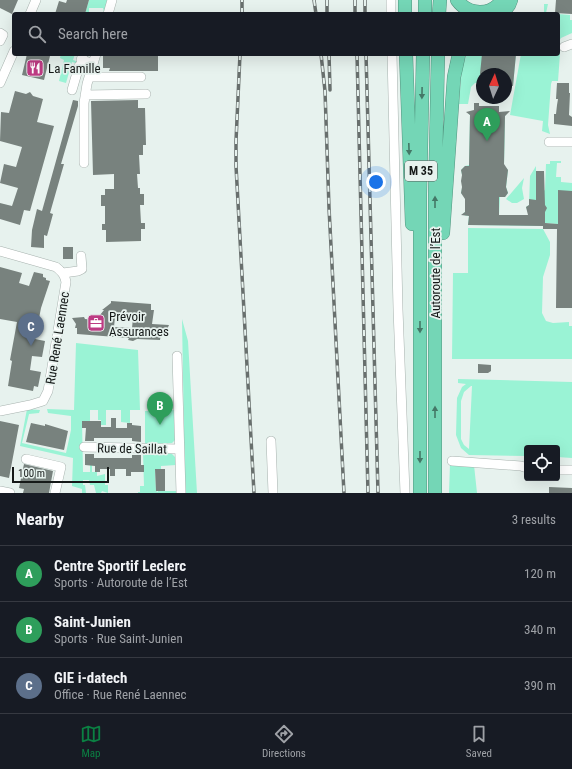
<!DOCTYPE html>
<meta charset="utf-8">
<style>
body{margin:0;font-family:"Roboto Condensed",sans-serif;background:#20242c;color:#f1f3f6}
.controls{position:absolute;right:12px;bottom:12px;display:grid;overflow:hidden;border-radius:4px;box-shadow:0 4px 16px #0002}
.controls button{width:36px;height:36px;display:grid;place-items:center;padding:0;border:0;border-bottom:1px solid #363941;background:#171b24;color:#f1f3f6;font:20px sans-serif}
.compass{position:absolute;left:476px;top:68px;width:36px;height:36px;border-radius:50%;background:#171b24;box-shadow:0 4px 16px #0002;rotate:4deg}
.scale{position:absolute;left:12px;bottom:10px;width:97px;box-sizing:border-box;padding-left:4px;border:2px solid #151918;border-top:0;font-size:11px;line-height:14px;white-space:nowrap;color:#151918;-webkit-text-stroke:3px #e7f2ee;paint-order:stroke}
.you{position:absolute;left:376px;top:182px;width:14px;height:14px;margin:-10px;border:3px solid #fff;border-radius:50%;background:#1a73e8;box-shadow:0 0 0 6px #1a73e833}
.badge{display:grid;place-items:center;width:26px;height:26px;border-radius:50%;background:#0b8043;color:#fff;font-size:13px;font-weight:700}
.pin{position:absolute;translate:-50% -33px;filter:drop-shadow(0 1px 2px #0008)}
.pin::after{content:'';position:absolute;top:21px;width:14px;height:12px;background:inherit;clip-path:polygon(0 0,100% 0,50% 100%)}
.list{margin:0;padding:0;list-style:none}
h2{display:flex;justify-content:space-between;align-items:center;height:52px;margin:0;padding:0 16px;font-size:17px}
h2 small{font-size:13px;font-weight:400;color:#9ea1a6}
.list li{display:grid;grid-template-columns:26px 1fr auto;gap:12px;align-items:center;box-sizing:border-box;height:56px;padding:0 16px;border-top:1px solid #363941}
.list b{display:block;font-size:15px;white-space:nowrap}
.list p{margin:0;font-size:13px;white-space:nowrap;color:#9ea1a6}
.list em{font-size:13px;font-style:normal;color:#9ea1a6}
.icon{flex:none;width:22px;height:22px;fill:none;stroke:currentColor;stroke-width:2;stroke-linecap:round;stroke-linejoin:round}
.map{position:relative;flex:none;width:572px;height:493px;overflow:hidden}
.search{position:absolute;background:#171b24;box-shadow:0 4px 16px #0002;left:12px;right:12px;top:12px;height:44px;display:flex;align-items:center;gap:10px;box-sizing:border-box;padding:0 14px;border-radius:4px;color:#9ea1a6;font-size:15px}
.sheet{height:220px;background:#171b24}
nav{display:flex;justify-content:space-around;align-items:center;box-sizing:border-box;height:56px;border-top:1px solid #363941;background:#171b24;font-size:11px;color:#9ea1a6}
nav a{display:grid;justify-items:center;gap:2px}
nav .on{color:#0b8043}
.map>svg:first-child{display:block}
.green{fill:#9af3d5;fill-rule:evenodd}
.building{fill:#78827e;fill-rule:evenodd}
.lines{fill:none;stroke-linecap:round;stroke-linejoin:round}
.minor-casing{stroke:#a7b2ae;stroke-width:10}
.highway-casing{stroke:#53947f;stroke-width:14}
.minor{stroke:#fff;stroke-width:9}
.highway{stroke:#74d6b6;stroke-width:13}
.rail-casing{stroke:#686f6d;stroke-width:3.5}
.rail{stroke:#e7f2ee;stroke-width:2;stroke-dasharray:6;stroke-linecap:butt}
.oneway{fill:#447867}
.labels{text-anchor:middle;stroke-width:3.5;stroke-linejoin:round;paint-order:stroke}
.shield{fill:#e7f2ee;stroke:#545a58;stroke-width:1}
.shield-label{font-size:12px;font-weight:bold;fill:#151918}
.poi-label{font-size:13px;fill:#151918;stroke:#e7f2ee;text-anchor:start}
.street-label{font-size:13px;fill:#151918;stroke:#e7f2ee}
</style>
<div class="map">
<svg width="572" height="493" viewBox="0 0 572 493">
<rect width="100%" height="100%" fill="#e7f2ee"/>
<path class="green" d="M 89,0 L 108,0 L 104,12 L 103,8 L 89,8 L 89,14 L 85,14 Z
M 544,4 L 548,4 L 546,13 L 570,15 L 570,20 L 572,20 L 572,33 L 561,38 L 559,41 L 558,40 L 558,14 L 515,14 L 517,12 L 544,13 Z
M 558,49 L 560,51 L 560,54 L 558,81 L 552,81 L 551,84 L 548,125 L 550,134 L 542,131 L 543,121 L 510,115 L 521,54 L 558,54 Z
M 61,54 L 70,55 L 75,54 L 73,60 L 89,65 L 89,67 L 72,62 L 66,83 L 59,81 L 64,60 L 60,58 Z
M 467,54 L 516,54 L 513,86 L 506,85 L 506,74 L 482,74 L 482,83 L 475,83 L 471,87 L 468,104 L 459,104 L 462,67 Z
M 475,106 L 499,106 L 499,113 L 507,113 L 505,116 L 504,166 L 508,170 L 506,187 L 508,193 L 505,197 L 500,197 L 499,215 L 529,215 L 526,207 L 529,205 L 530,176 L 536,166 L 536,195 L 545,190 L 546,164 L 550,164 L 550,161 L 561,161 L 561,163 L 557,163 L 556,177 L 561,177 L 561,182 L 572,183 L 572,191 L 558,191 L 558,224 L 543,223 L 542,219 L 542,226 L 468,225 L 469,215 L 466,216 L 463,214 L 465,212 L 465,197 L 461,193 C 463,186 463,177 461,170 L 465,166 L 469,165 L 470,115 L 468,113 L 470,111 L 475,113 Z
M 524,178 L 522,188 L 524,199 L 517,203 L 512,203 L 506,199 Z
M 468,228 L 543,229 L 550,242 L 550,255 L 543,277 L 542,313 L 546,321 L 553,323 L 569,322 L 569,326 L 572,326 L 572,359 L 452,359 L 453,273 L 468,273 Z
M 182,319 L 188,341 L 197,493 L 185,493 Z
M 76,343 L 138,350 L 140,410 L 130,410 L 130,423 L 121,422 L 121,410 L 106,410 L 106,425 L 101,425 L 101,420 L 98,420 L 98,410 L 90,410 L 90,425 L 86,421 L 82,421 L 83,472 L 90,472 L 90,465 L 92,465 L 92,472 L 97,472 L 97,476 L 105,474 L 105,485 L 108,485 L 108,493 L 102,491 L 101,493 L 96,493 L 94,485 L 90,485 L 89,480 L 83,480 L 83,485 L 85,485 L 86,493 L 82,493 L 82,489 L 72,486 L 73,458 L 20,446 L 27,409 L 40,410 L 39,413 L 29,414 L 22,443 L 66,453 L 71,430 L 71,416 L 48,413 L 47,409 L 74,410 Z
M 458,379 L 572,382 L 572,458 L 557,457 L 557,448 L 527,448 L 527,456 L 469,455 L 461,448 L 456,435 L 457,398 L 462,387 L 466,384 L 458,383 ZM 471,386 L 472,386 L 469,449 L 464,445 L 461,439 L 461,401 L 464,392 Z
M 174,410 L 175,440 L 172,443 L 145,444 L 145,411 Z
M 143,452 L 171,453 L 175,457 L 176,465 L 161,466 L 161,469 L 155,469 L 156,491 L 158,492 L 158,491 L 176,491 L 176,493 L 138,493 L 138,492 L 140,492 L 140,486 L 144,486 Z
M 450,464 L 474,465 L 477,493 L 449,493 Z"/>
<path class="building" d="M 0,0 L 18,0 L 12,14 L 0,8 Z
M 67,0 L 89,0 L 85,14 L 55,14 L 59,1 L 66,3 Z
M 556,0 L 572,0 L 572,14 L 555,13 Z
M 27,54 L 43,54 L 50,56 L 44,80 L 22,75 Z
M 103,54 L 158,54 L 158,71 L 109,71 L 110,68 L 103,68 Z
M 482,54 L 516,54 L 513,86 L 506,85 L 506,74 L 480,74 Z
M 557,83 L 569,83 L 569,93 L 570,93 L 569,115 L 572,117 L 572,126 L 554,124 L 554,114 L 556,114 L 557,105 L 558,99 L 556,99 Z
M 15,91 L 26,94 L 30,92 L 33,96 L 43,99 L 37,122 L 54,126 L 30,211 L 24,210 L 20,225 L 0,219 L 0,203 L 12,206 L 18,188 L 0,183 L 4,164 L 16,167 L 22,147 L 0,141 L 1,112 L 9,113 Z
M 73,100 L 78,101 L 78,106 L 61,164 L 64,164 L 50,213 L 53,214 L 47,236 L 44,235 L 44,248 L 31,247 L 32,230 L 37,209 L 42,211 Z
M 138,100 L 138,108 L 145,108 L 146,145 L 143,145 L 143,155 L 139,155 L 140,174 L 137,174 L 138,188 L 140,188 L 140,194 L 144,194 L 144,205 L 140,205 L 141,223 L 145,223 L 145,229 L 141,229 L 141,241 L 106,242 L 106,230 L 102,230 L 102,224 L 105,224 L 105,206 L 101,206 L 101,195 L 105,195 L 105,189 L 114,189 L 114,174 L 93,175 L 91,101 Z
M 474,103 L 479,103 L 479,106 L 499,106 L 499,112 L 510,111 L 505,116 L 504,164 L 508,170 L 506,187 L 508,193 L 505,197 L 499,197 L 499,215 L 528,215 L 526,207 L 529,205 L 529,199 L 536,200 L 536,171 L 544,171 L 545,205 L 547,208 L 545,212 L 545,223 L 558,224 L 558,190 L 572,191 L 572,308 L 556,308 L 557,229 L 543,229 L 543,226 L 468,225 L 469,216 L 461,215 L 465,212 L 465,199 L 461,193 L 462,187 L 461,181 L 462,175 L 461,170 L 465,166 L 469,166 L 470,115 L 466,112 L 474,110 Z
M 63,247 L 73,247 L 73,259 L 63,259 Z
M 0,267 L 22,273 L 19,283 L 29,286 L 34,272 L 43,274 L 43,277 L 46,278 L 46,280 L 50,281 L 41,308 L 35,339 L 45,341 L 42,357 L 32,356 L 30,370 L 41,372 L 38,387 L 34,386 L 33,391 L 8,386 L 12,361 L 10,360 L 17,322 L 0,319 Z
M 111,301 L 151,304 L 151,310 L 154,310 L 152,324 L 169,325 L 165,334 L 161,334 L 160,340 L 137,339 L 133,341 L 128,340 L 129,338 L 77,334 L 77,328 L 75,328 L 76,324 L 72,318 L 84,317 L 85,319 L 96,320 L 104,310 L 102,310 L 111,303 ZM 115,317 L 133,318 L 132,328 L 114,327 Z
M 478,364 L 491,365 L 491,371 L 488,373 L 478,373 Z
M 111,418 L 116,418 L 116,428 L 127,428 L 127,423 L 132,423 L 132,425 L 141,426 L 141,442 L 132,441 L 132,438 L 94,438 L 94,441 L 85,441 L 86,428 L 82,428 L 82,421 L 101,421 L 101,427 L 111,427 Z
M 0,421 L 19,425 L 9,478 L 0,476 Z
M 31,423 L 45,426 L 45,424 L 68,431 L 64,450 L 26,442 Z
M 85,454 L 94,454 L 94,458 L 132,458 L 132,455 L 141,455 L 141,465 L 144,465 L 144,472 L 131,472 L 131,476 L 126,476 L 126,469 L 115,469 L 115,476 L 110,476 L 110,469 L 100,469 L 100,472 L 95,472 L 95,466 L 85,465 Z
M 24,464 L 53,471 L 49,493 L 23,493 L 24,489 L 19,488 Z
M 155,469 L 165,469 L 165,491 L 156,491 Z
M 549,487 L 572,488 L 572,493 L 549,493 Z"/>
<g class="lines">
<defs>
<path id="minor" d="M 391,0 L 391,14
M 30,14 L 36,0
M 108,14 L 112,0
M 0,33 L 3,35 L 0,41
M 564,47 L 572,44
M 83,54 L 81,60 L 93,63
M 392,54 L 398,309 L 405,493
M 89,77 L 141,77
M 0,83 L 14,51
M 72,90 L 79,66
M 85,95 L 146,94
M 549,142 L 572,142
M 84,163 L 84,103 L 87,84 L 96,54
M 0,251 L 56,267 C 62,272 65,275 66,282 L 48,391 L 43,401 L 30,405 L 0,411
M 63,273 L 78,271 L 82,269 L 81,256
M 177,356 L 181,493
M 271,441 L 273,493
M 84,447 L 179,449
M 26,459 L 61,467 L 55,493
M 452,461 L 521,466 L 527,468
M 557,470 L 572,470
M 0,491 L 10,493"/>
<path id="highway" d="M 405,0 L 405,14
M 457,0 C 468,15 491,17 502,0
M 425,14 L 425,0
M 439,14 L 440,0
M 502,14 L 509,5 L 511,0
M 406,54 L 412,224
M 443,233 L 454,77 L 459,54
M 420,493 L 420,194 L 423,54
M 435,493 L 435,195 L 438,54"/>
</defs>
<use href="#minor" class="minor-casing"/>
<use href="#highway" class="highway-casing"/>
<use href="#minor" class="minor"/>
<use href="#highway" class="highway"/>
<defs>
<path id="rail" d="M 314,0 L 316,14
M 327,0 L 327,14
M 355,0 L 355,14
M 365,0 L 365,14
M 242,14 L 242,0
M 240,54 L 236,141 L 236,166 L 254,493
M 321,54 L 325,91 L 329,208 L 344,493
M 329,54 L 330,90
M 357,54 L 368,493
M 366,54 L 378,493"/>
</defs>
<use href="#rail" class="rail-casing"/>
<use href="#rail" class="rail"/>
</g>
<defs><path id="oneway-solid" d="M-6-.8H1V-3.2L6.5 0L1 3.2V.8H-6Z"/></defs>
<g class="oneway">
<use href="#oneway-solid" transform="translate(422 93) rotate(91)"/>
<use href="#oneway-solid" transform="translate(409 149) rotate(88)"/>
<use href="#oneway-solid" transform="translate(435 202) rotate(-90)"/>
<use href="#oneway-solid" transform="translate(420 327) rotate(90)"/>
<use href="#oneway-solid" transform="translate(435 412) rotate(-90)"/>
<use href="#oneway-solid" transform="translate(420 457) rotate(90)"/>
</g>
<defs>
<symbol id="restaurant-square" viewBox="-11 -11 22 22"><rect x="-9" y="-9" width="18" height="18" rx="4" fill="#bd3b83" stroke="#e7f2ee"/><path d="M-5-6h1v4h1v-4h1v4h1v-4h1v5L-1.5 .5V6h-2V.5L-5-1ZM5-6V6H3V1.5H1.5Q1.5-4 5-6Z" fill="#fff"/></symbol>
<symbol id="office-square" viewBox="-11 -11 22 22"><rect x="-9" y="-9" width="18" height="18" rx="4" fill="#bd3b83" stroke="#e7f2ee"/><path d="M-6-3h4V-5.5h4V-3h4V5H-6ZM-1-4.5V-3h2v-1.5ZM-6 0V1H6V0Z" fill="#fff"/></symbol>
</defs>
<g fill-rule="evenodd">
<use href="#restaurant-square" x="25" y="58" width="20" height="20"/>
<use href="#office-square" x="86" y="313" width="20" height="20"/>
</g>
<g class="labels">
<rect class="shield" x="405" y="161" width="32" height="20" rx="3"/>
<g class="shield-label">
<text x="421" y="175">M 35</text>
</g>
<g class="poi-label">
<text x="48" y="73">La Famille</text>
<text x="109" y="321">Prévoir<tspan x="109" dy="15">Assurances</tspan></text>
</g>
<g class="street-label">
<text transform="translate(435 273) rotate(-90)" y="5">Autoroute de l’Est</text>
<text transform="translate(57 338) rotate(-81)" y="5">Rue René Laennec</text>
<text transform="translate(132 448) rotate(1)" y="5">Rue de Saillat</text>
</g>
</g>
</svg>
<div class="controls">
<button><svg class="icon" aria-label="locate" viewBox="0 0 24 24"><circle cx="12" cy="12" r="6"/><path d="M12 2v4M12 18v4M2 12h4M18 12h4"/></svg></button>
</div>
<svg class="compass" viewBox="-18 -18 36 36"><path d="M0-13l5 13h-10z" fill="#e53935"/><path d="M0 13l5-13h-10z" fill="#9ea1a6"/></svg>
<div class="scale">100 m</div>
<div class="you"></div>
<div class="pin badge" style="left:487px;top:141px;background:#2e9e5b">A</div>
<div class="pin badge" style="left:160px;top:425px;background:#2e9e5b">B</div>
<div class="pin badge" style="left:31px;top:346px;background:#5c6f8a">C</div>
<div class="search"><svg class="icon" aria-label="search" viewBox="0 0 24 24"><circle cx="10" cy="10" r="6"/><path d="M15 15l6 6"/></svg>Search here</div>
</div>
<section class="sheet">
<h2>Nearby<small>3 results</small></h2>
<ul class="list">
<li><span class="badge" style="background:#2e9e5b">A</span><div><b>Centre Sportif Leclerc</b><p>Sports · Autoroute de l’Est</p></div><em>120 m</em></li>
<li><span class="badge" style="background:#2e9e5b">B</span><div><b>Saint-Junien</b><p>Sports · Rue Saint-Junien</p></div><em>340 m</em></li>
<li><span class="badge" style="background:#5c6f8a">C</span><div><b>GIE i-datech</b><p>Office · Rue René Laennec</p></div><em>390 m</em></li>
</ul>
</section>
<nav>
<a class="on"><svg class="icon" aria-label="map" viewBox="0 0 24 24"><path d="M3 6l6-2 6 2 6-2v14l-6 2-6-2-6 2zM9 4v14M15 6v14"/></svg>Map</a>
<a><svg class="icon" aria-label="directions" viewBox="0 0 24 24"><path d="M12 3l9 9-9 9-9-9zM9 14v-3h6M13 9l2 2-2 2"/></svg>Directions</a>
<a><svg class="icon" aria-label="saved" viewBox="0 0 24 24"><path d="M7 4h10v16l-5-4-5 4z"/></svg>Saved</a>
</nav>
